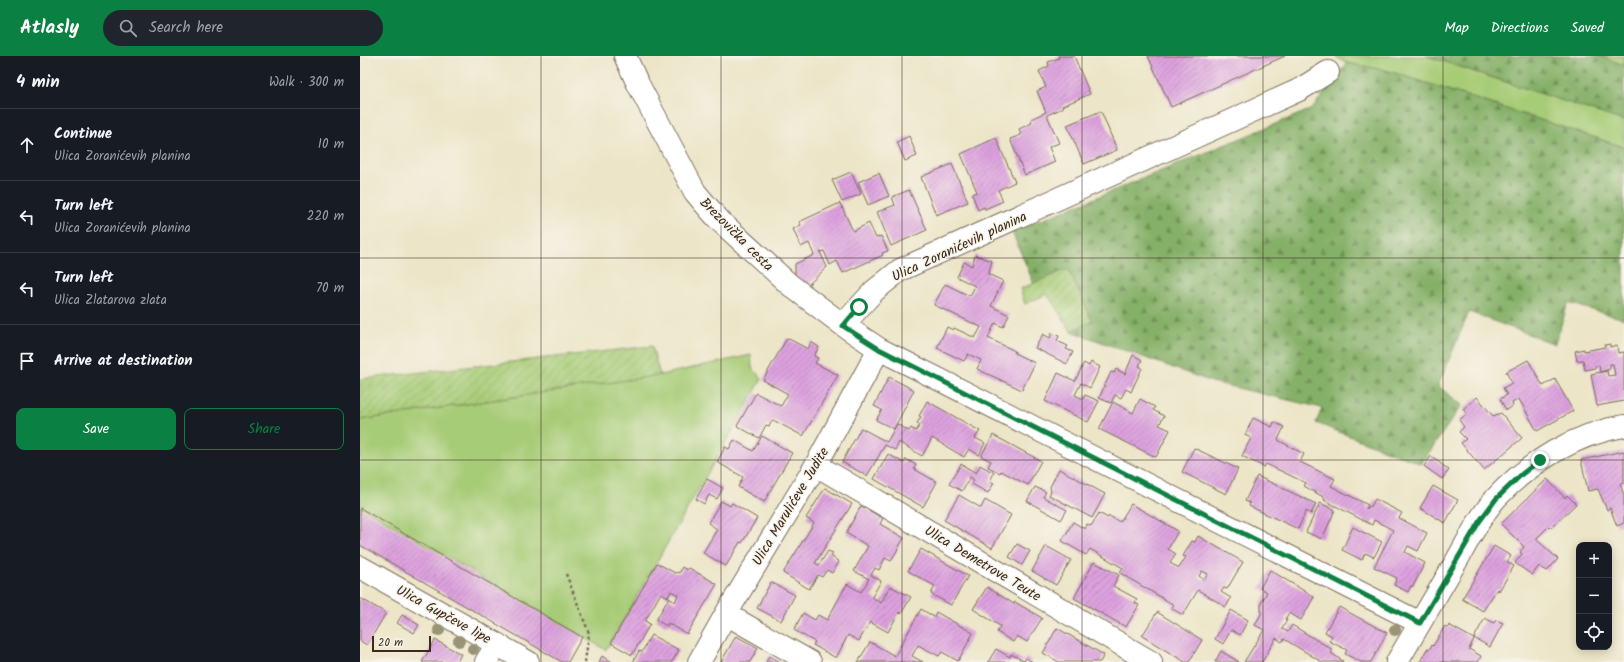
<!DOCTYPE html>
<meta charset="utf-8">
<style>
body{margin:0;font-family:Kalam,sans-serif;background:#20242c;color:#f1f3f6}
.controls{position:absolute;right:12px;bottom:12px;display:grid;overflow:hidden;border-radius:8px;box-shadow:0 2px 10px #0003}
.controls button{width:36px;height:36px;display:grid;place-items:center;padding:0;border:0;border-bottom:1px solid #363941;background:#171b24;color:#f1f3f6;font:20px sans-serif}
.scale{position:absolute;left:12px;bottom:10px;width:59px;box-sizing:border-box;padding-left:4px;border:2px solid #3b2a1e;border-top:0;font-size:11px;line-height:14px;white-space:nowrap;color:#3b2a1e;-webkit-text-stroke:3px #f7f3e8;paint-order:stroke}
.stop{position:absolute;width:12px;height:12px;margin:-9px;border:3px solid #0b8043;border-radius:50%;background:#fff}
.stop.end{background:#0b8043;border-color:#fff;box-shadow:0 1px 4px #0008}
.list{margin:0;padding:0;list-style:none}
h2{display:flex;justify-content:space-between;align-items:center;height:52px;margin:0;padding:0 16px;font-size:17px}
h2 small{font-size:13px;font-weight:400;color:#9ea1a6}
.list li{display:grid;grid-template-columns:26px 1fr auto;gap:12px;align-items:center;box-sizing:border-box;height:72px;padding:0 16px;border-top:1px solid #363941}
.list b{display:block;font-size:15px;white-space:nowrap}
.list p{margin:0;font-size:13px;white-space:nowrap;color:#9ea1a6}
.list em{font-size:13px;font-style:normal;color:#9ea1a6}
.actions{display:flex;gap:8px;padding:12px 16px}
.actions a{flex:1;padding:9px 0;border:1px solid #0b8043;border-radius:8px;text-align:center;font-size:14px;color:#0b8043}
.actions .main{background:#0b8043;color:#fff}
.icon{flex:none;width:22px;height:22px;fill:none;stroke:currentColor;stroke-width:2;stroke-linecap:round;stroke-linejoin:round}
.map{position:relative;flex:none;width:1264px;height:606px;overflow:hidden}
header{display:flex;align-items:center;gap:24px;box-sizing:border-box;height:56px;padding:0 20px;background:#0b8043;color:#fff}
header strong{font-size:19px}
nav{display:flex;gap:22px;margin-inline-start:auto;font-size:14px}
.search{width:280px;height:36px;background:#20242c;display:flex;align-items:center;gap:10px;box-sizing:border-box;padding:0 14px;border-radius:22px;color:#9ea1a6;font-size:15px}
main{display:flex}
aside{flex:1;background:#171b24}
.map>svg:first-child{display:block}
.green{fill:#a7cc77;stroke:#717b4a}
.forest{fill:url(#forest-firs);stroke:#606d43}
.garden{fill:url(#garden-furrows);stroke:#717b4a}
.building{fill:url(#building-hatch);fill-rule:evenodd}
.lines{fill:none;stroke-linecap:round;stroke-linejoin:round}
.minor-casing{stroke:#796b59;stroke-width:24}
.path{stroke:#796b59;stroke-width:2.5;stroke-dasharray:3 3;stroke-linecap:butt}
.minor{stroke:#fff;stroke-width:22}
.tree{fill:#9a9476}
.route{stroke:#0b8043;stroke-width:5}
.grid{fill:none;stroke:#3b2a1e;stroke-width:1;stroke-opacity:0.55}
.labels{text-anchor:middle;stroke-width:3;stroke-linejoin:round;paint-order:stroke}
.street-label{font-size:14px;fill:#3b2a1e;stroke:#f7f3e8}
</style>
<header>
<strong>Atlasly</strong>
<div class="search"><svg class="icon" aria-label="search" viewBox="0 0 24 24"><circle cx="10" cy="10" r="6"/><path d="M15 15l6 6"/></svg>Search here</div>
<nav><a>Map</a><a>Directions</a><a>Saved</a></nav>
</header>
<main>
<aside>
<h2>4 min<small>Walk · 300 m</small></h2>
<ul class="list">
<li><svg class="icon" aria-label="ahead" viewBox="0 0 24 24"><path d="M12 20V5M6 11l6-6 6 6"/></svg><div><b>Continue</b><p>Ulica Zoranićevih planina</p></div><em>10 m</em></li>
<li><svg class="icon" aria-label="left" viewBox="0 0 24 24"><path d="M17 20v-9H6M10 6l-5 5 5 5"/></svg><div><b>Turn left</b><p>Ulica Zoranićevih planina</p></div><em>220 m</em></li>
<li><svg class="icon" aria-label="left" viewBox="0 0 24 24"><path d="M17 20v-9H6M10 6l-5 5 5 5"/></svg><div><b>Turn left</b><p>Ulica Zlatarova zlata</p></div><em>70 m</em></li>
<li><svg class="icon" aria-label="arrive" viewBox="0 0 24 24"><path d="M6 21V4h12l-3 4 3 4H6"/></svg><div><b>Arrive at destination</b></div></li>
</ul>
<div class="actions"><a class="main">Save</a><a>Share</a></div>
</aside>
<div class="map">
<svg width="1264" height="606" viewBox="0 0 1264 606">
<defs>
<pattern id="forest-firs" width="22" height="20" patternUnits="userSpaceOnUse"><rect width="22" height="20" fill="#85b068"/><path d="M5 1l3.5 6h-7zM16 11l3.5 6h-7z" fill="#6e8f55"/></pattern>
<pattern id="garden-furrows" width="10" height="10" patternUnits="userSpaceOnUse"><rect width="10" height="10" fill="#a7cc77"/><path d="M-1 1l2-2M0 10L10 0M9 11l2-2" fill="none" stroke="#91af66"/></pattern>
<pattern id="building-hatch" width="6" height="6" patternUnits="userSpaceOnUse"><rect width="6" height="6" fill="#dda1df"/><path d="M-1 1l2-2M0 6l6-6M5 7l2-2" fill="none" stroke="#b483b4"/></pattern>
</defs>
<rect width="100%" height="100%" fill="#f7f3e8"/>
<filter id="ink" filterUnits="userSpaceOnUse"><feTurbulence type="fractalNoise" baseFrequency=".025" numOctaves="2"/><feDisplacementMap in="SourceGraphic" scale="8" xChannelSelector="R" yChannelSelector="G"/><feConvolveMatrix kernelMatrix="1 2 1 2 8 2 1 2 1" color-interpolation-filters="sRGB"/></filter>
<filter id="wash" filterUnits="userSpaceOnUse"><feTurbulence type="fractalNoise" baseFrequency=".012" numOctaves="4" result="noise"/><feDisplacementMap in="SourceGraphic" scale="16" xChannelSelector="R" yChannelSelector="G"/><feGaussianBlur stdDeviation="0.9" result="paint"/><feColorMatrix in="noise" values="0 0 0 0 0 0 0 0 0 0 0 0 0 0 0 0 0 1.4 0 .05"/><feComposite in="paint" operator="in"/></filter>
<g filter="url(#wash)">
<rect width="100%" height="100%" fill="#ece5c7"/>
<path class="green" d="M 977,0 L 1067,0 L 1264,65 L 1264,91 L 1026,14 L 987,7 L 976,1 Z
M 1239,0 L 1264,0 L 1264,9 Z
M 391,299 L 392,312 L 402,323 L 246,594 L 0,450 L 0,364 L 300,319 Z"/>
<path class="forest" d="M 1067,0 L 1239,0 L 1264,9 L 1264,65 Z
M 987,7 L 1026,14 L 1264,91 L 1264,263 L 1208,247 L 1195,288 L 1109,256 L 1078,330 L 1102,349 L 1061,408 L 956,367 L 962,352 L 852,326 L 711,275 L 732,265 L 708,213 L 674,228 L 652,176 L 952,53 Z"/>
<path class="garden" d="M 708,213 L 732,265 L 711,275 L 687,238 L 665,248 L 660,233 Z
M 292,290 L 300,319 L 0,364 L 0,323 Z"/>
<g id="blocks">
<path class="building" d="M 698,0 L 714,0 L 730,38 L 702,50 L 703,52 L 687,59 L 699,87 L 689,91 L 695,106 L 665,119 L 650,83 L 661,79 L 659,73 L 672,67 L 671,63 L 686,56 L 677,35 L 686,31 L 679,15 L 689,10 L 688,6 L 699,2 Z
M 788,0 L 925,0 L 811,51 Z
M 741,55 L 757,94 L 724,108 L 707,69 Z
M 549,80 L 557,100 L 545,105 L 537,86 Z
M 636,82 L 655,126 L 638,134 L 643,145 L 625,153 L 624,151 L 618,154 L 612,138 L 617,136 L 601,98 Z
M 592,108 L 608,146 L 576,159 L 561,121 Z
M 491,116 L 501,138 L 482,146 L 472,124 Z
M 519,117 L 529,140 L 508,149 L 498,126 Z
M 549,134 L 567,174 L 531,190 L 517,156 L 535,149 L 532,141 Z
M 480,147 L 493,175 L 509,167 L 516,182 L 521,180 L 528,195 L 522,197 L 523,199 L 483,217 L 477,205 L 470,209 L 464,195 L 460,196 L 467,211 L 447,230 L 435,220 L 435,208 L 454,199 L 449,187 L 441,191 L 433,173 L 441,169 L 439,166 Z
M 615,199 L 632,205 L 628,218 L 643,225 L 631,250 L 649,259 L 643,271 L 635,267 L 628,282 L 655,295 L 654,297 L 675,307 L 662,334 L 617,313 L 621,304 L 608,298 L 604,305 L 577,292 L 587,271 L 593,274 L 594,272 L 615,282 L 621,271 L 574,249 L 585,228 L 610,240 L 615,230 L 597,221 L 604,206 L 612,210 Z
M 692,277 L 699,280 L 697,285 L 708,290 L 706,293 L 713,296 L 707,308 L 675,292 L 683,278 L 690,282 Z
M 427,282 L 448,293 L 451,286 L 459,291 L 454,300 L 458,302 L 455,307 L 478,319 L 443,380 L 413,364 L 409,370 L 406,369 L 399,382 L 377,370 L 396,337 L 421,350 L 428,338 L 403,324 Z
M 1250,288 L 1250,291 L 1257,289 L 1258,297 L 1264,296 L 1264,345 L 1237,350 L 1231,318 L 1247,315 L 1248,320 L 1255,319 L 1253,308 L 1250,308 L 1250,313 L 1240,316 L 1239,309 L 1235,310 L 1235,312 L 1225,314 L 1223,304 L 1217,305 L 1215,295 L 1224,293 L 1224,295 L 1245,291 L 1245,289 Z
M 773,299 L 782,304 L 779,310 L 782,312 L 771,336 L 766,333 L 761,342 L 755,339 L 751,347 L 739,342 L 751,316 L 754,317 L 756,313 L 765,318 Z
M 1168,304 L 1183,330 L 1195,323 L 1213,355 L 1177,375 L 1159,343 L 1152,347 L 1153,350 L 1146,354 L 1140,343 L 1147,339 L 1143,332 L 1152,327 L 1146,316 Z
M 731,306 L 740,311 L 730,332 L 721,327 L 715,339 L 723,343 L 725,339 L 739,345 L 728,366 L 685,345 L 698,317 L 715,325 L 724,307 L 729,310 Z
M 529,321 L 554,334 L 534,373 L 516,364 L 522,354 L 514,350 Z
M 1117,341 L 1133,360 L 1141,357 L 1162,382 L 1124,414 L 1101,387 L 1106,383 L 1099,376 L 1104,371 L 1099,364 L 1107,358 L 1103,353 Z
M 780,343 L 795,351 L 793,354 L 804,360 L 799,369 L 810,374 L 796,401 L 739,373 L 753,346 L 773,357 Z
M 567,345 L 620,375 L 615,382 L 625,387 L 619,399 L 609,393 L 604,401 L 572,382 L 562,400 L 539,386 L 535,394 L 525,389 L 507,420 L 482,406 L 501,372 L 527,386 L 537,368 L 549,375 L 551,372 L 556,375 L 560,369 L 557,367 L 561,361 L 559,360 Z
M 893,362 L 912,371 L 914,366 L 924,371 L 918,384 L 944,398 L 940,406 L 975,423 L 971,430 L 1008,449 L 1006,453 L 1012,449 L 1015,443 L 1042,457 L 1039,462 L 1067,477 L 1058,495 L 1048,490 L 1045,496 L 1065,507 L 1053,530 L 1051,530 L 1048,536 L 1034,529 L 1037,522 L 1014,511 L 1033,474 L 1014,464 L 1012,469 L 964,444 L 965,442 L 944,430 L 946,427 L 906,408 L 904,411 L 882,400 L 891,382 L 885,379 Z
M 633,379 L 681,405 L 668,429 L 641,415 L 640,417 L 628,411 L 631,405 L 621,400 Z
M 402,380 L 432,397 L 404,446 L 378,431 L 383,421 L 357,406 L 365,391 L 369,393 L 374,384 L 393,395 Z
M 834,392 L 878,413 L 866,438 L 822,416 Z
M 1264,395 L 1264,427 L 1260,428 L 1264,439 L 1264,467 L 1257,470 L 1250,452 L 1247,454 L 1238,433 L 1228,435 L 1221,404 Z
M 528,398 L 544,407 L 546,403 L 556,409 L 554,413 L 577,426 L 563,451 L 514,423 Z
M 1071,400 L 1089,414 L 1082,423 L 1064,410 Z
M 601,408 L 616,417 L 620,409 L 634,417 L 630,425 L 634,427 L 628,437 L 612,428 L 614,424 L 610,421 L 602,435 L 589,428 Z
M 699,413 L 745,438 L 732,462 L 689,439 L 691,435 L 690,431 Z
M 897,420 L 956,448 L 951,458 L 946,455 L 938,473 L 889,450 L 890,447 L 885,445 Z
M 347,423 L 363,432 L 357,443 L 349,439 L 344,448 L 336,443 Z
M 1187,423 L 1205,442 L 1207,439 L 1216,448 L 1191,472 L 1189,470 L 1176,483 L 1198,503 L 1187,515 L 1179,510 L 1172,519 L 1155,507 L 1162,498 L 1160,496 L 1164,491 L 1141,468 Z
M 1073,430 L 1098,444 L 1085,467 L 1060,452 Z
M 675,431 L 686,436 L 683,441 L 707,454 L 701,464 L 667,445 Z
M 465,432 L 492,448 L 455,507 L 459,509 L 468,495 L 473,497 L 471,500 L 479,506 L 472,517 L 467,514 L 462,521 L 458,519 L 449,533 L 423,517 L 454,467 L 446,462 Z
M 599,439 L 621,452 L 625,444 L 651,459 L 632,492 L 584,464 Z
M 361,445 L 370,450 L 372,447 L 397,462 L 382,487 L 380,486 L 366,510 L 343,497 L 357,473 L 348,467 Z
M 960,447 L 975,454 L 962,483 L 946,476 Z
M 771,448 L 818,475 L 808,493 L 816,498 L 810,507 L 819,512 L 826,501 L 823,500 L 832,485 L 835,486 L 838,480 L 883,506 L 867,533 L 864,532 L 861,536 L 871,542 L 866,551 L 838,534 L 823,559 L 811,552 L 814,549 L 760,517 L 763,512 L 730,493 L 726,499 L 702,485 L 713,466 L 725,473 L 727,468 L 731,470 L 739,457 L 748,462 L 749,460 L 760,466 ZM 842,515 L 848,518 L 844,524 L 839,520 Z
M 501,450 L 523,462 L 520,468 L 544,482 L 531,505 L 525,502 L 519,514 L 515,512 L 511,519 L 521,525 L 512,541 L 521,547 L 530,530 L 551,541 L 541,558 L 539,556 L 528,576 L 510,566 L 499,585 L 488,579 L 476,602 L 453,589 L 455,586 L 434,574 L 443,557 L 455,564 L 458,559 L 467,564 L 487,528 L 501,536 L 509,523 L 494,515 L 508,490 L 486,477 Z
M 0,452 L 222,581 L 208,606 L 202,606 L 0,489 Z
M 993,471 L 1022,486 L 1014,501 L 1005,497 L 1002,504 L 982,494 Z
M 657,488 L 670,495 L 662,509 L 649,501 Z
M 686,490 L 711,504 L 696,529 L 672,515 Z
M 1134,490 L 1151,500 L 1147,506 L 1154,510 L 1139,535 L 1137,533 L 1123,555 L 1102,543 Z
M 561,493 L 608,520 L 591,549 L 571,538 L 575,530 L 548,515 Z
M 734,506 L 759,519 L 753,530 L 777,543 L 775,547 L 779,549 L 766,571 L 714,542 Z
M 297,507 L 315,517 L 320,516 L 322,511 L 327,514 L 329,512 L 357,528 L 327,578 L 308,567 L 307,570 L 296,564 L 309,542 L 315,546 L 318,539 L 311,535 L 308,541 L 301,537 L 285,565 L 290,568 L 272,599 L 251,587 Z
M 910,514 L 954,541 L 941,564 L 929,557 L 925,563 L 927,564 L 922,573 L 928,576 L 932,569 L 973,594 L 971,597 L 983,605 L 982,606 L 962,606 L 924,583 L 922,586 L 916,582 L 902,606 L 884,606 L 904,574 L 895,569 L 901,558 L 901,547 L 907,536 L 900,532 Z
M 411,526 L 435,539 L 421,565 L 397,552 Z
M 627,531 L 654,548 L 655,546 L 682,562 L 667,586 L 657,580 L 653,586 L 637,576 L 640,570 L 613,553 Z
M 0,542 L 26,557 L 7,589 L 0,585 Z
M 979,551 L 1027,577 L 1011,606 L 1001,606 L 985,598 L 987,594 L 969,585 L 972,580 L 965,576 Z
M 561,553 L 574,561 L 576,556 L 613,577 L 598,605 L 582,596 L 579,600 L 558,589 L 552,600 L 563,606 L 498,606 L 510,586 L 535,600 Z
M 871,554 L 888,564 L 880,579 L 871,574 L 863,588 L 855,583 Z
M 797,556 L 842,584 L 829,606 L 825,606 L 782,580 Z
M 42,559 L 59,569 L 54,577 L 37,567 Z
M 1125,562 L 1134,567 L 1136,564 L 1143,567 L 1130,591 L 1114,582 Z
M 1089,569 L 1114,583 L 1109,593 L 1121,600 L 1118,606 L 1060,606 L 1067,593 L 1069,594 L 1072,589 L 1073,590 L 1085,570 L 1088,572 Z
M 697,572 L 744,599 L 740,606 L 699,606 L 683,597 Z
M 291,579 L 319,594 L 312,606 L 273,606 L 279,595 L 282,596 Z
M 376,580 L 398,592 L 390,606 L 361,606 Z
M 75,584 L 101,598 L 97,606 L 62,606 Z
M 636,593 L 650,601 L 651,598 L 664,605 L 666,602 L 673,606 L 628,606 Z
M 861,595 L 879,606 L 855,606 Z
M 242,600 L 252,606 L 239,606 Z
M 409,600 L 420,606 L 406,606 Z"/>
</g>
</g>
<g filter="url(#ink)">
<use href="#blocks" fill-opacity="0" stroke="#796b59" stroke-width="1"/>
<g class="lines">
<defs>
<path id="minor" d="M 265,0 L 277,26 L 326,119 L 335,136 L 345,148 L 360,165 L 430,229 L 483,269 L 519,293 L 1060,567
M 483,269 L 514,235 L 540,214 L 939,34 L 968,16
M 456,409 L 791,606
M 0,511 L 168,606
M 366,558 L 450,606
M 126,606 L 137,588
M 339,606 L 366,558 L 456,409 L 519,293
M 1037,606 C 1057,572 1077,538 1097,504 C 1109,483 1120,460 1136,442 C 1170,406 1215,378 1264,370"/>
</defs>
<use href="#minor" class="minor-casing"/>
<path class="path" d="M 206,518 L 229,577 L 225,606"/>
<use href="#minor" class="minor"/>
</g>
<g class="tree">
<circle cx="79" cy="574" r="6"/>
<circle cx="1035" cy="574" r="6"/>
<circle cx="99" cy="585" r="6"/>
<circle cx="113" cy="593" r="6"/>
</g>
</g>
<g class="lines" filter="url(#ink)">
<path class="route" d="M 499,251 L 483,270 L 519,293 L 1060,567 L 1119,466 L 1136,443 L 1162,418 L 1180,404"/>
</g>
<path class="grid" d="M 181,0 L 181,606M 361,0 L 361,606M 542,0 L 542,606M 722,0 L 722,606M 903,0 L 903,606M 1083,0 L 1083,606M 0,202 L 1264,202M 0,404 L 1264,404"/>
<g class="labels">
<g class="street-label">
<text transform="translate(377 178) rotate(45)" y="5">Brezovička cesta</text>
<text transform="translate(599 190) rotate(-25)" y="5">Ulica Zoranićevih planina</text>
<text transform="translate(430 450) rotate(-59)" y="5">Ulica Marulićeve Judite</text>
<text transform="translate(623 507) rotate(31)" y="5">Ulica Demetrove Teute</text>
<text transform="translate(84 558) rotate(29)" y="5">Ulica Gupčeve lipe</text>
</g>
</g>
</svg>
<div class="controls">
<button>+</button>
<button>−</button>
<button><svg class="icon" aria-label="locate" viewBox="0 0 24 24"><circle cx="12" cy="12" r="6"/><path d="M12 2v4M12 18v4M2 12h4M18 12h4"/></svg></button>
</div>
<div class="scale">20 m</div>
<div class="stop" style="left:499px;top:251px"></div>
<div class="stop end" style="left:1180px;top:404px"></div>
</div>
</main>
